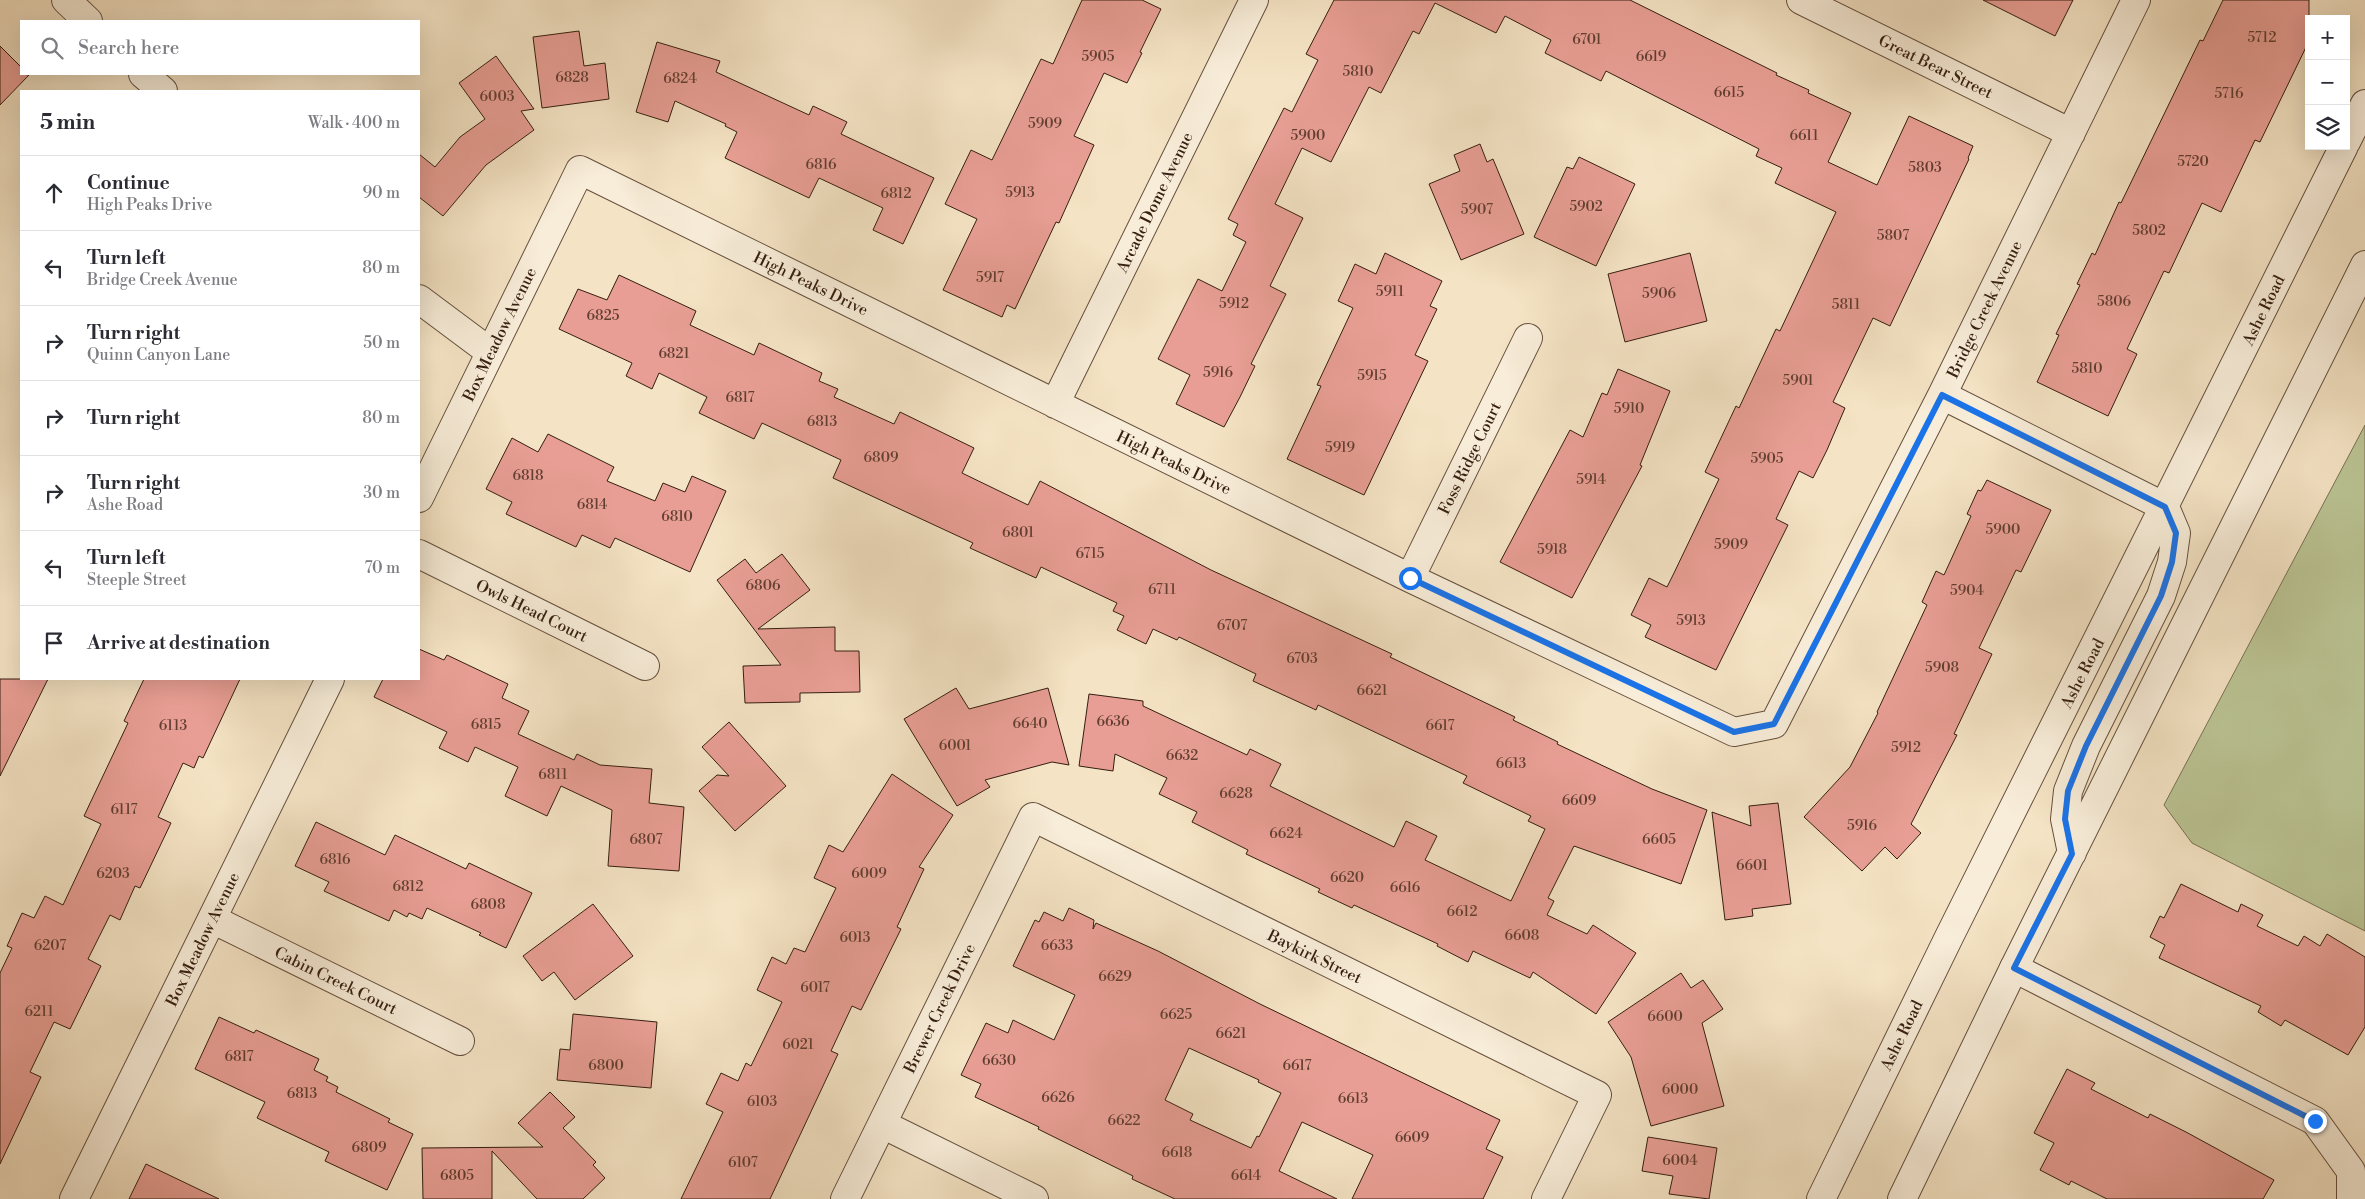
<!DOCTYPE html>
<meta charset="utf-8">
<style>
body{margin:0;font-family:"Libre Bodoni",serif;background:#f7f7f7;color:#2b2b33}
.controls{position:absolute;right:15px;top:15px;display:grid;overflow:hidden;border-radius:0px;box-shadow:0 5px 20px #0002}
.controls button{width:45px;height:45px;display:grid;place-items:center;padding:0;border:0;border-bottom:1px solid #e1e1e2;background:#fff;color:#2b2b33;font:25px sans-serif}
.stop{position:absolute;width:15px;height:15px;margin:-11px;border:4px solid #1a73e8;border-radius:50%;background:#fff}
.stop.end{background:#1a73e8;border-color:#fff;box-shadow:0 1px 5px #0008}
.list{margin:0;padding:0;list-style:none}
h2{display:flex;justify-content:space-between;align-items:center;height:65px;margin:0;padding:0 20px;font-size:21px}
h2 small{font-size:16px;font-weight:400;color:#7c7c81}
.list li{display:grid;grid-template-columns:32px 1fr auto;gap:15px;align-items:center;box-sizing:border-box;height:75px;padding:0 20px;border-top:1px solid #e1e1e2}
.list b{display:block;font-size:19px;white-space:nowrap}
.list p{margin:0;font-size:16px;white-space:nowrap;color:#7c7c81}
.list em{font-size:16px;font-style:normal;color:#7c7c81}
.icon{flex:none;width:28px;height:28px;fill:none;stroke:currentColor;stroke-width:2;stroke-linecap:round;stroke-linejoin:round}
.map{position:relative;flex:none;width:2365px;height:1199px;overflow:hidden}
.search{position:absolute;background:#fff;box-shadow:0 5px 20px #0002;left:20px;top:20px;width:400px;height:55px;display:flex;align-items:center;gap:12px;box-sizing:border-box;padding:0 18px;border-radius:0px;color:#7c7c81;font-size:19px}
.panel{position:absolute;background:#fff;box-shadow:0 5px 20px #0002;left:20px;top:90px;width:400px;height:590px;border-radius:0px}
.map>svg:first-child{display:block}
.green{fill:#bbc494;stroke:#787152}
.building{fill:#e89e94;stroke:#351e10;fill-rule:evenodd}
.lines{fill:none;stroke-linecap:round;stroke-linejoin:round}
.minor-casing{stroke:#654f3d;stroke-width:30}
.tertiary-casing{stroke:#654f3d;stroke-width:30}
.minor{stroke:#f8edd9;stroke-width:28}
.tertiary{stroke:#f8edd9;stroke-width:28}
.route{stroke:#1a73e8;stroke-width:6}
.labels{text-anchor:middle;stroke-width:5;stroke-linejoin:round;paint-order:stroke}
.number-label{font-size:14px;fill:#623e31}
.street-label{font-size:16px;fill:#351e10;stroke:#f8edd9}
</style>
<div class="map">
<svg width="2365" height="1199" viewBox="0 0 2365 1199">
<rect width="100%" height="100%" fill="#f4e3c4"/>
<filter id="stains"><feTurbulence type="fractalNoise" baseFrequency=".004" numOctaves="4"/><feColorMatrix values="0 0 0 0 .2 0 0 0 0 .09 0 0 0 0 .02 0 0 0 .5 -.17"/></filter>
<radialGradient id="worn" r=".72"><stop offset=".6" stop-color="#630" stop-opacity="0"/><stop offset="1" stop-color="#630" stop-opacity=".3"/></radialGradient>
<path class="green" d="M 2365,425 L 2365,931 L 2192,843 L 2164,805 Z"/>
<path class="building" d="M 1082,0 L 1142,0 L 1161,9 L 1140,52 L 1142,53 L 1127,83 L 1104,73 L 1074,136 L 1094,145 L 1059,223 L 1056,222 L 1015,309 L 1007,305 L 1002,317 L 943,290 L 977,219 L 945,204 L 971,150 L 992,160 L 1041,59 L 1053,64 Z
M 1334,0 L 1630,0 L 1777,73 L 1776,75 L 1809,90 L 1808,93 L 1851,113 L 1828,162 L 1877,185 L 1909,116 L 1973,146 L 1968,158 L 1969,159 L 1890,326 L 1873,318 L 1833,402 L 1845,408 L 1827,450 L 1813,478 L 1799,471 L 1776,519 L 1788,525 L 1716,670 L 1645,637 L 1651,625 L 1631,615 L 1649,578 L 1667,587 L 1674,573 L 1719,479 L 1705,472 L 1736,406 L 1739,408 L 1776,329 L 1780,331 L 1836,212 L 1775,183 L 1782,168 L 1756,156 L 1759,149 L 1606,71 L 1601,81 L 1545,53 L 1551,40 L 1505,16 L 1496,33 L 1435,3 L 1419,34 L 1413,31 L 1381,93 L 1369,87 L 1331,162 L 1302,148 L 1275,204 L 1303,218 L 1270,286 L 1286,294 L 1251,364 L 1255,366 L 1240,397 L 1224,427 L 1176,404 L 1190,375 L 1158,359 L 1198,279 L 1222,291 L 1246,242 L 1233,235 L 1238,224 L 1228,219 L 1284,108 L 1292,112 L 1318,60 L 1306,54 Z
M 1983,0 L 2073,0 L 2055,36 Z
M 2223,0 L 2309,0 L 2309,41 L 2260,142 L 2255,140 L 2221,212 L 2202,203 L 2169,273 L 2164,271 L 2127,349 L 2137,354 L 2108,416 L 2037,382 L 2059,335 L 2056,334 L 2080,285 L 2077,284 L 2092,253 L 2095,255 L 2119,202 L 2121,203 L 2200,40 L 2203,41 Z
M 579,31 L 584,66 L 605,63 L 609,99 L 542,108 L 533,37 Z
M 657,42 L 720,61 L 716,72 L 809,115 L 813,106 L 847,122 L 841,134 L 934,178 L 903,244 L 873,230 L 883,208 L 819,178 L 809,198 L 725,158 L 737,132 L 725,126 L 726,124 L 675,101 L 668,122 L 636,112 Z
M 0,46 L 21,67 L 21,74 L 29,75 L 0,105 Z
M 496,56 L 534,109 L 521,111 L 534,130 L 486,165 L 443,216 L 419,197 L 419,154 L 435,167 L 460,137 L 485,119 L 459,83 Z
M 1480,144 L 1487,162 L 1493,159 L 1524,234 L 1461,260 L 1429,184 L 1460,171 L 1454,155 Z
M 1579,157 L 1635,184 L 1596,266 L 1534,237 L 1567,167 L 1573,169 Z
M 1385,253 L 1442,281 L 1430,306 L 1437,309 L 1415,355 L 1428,361 L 1364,495 L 1287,459 L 1321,386 L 1317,385 L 1353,308 L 1338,301 L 1355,264 L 1376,274 Z
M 1690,253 L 1707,321 L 1625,342 L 1608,274 Z
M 619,275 L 696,311 L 690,325 L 754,355 L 759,343 L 822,373 L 819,381 L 838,389 L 834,397 L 894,424 L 900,412 L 974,448 L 962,473 L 1028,505 L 1040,481 L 1211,570 L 1392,654 L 1390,657 L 1515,717 L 1513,720 L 1558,742 L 1557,744 L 1652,789 L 1707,810 L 1681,884 L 1574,846 L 1548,898 L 1554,901 L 1547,915 L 1587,934 L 1593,925 L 1636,953 L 1596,1014 L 1533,972 L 1530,978 L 1473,951 L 1468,962 L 1437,946 L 1438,944 L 1354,905 L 1352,908 L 1318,892 L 1320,889 L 1246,854 L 1248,850 L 1192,822 L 1197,812 L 1159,794 L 1167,778 L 1115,754 L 1113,771 L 1079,766 L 1089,694 L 1143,701 L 1143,706 L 1247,755 L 1250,749 L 1281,764 L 1270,786 L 1394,847 L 1406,821 L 1437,836 L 1425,860 L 1511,901 L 1545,829 L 1528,821 L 1531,816 L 1463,783 L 1467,776 L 1318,705 L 1316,710 L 1253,681 L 1256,674 L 1179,637 L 1177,640 L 1153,629 L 1146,644 L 1117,630 L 1124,616 L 1113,611 L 1117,603 L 1041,567 L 1036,578 L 970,548 L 973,543 L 833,478 L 841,460 L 762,423 L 754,439 L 699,413 L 707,397 L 659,373 L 652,389 L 626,376 L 632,363 L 559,329 L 578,289 L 607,300 Z
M 1618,369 L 1670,391 L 1640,465 L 1642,466 L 1572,598 L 1500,562 L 1570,430 L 1583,437 L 1602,393 L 1607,395 Z
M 548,434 L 614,467 L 607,481 L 655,501 L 663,483 L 685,492 L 692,476 L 726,491 L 690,572 L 615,538 L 610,548 L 582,535 L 576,547 L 506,514 L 512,502 L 486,489 L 512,438 L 538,452 Z
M 1987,480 L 2051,510 L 2021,572 L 2016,570 L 1979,648 L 1992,654 L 1954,734 L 1957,735 L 1911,824 L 1921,833 L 1897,859 L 1885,847 L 1862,871 L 1804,817 L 1850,767 L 1878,713 L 1877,712 L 1927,605 L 1922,602 L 1936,571 L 1944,575 L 1971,516 L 1967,514 L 1978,490 L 1981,491 Z
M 782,554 L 810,590 L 758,629 L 835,627 L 835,651 L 859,651 L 860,692 L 800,693 L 800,702 L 745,703 L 743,666 L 781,665 L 717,580 L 745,559 L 756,573 Z
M 419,649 L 444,660 L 447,655 L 508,684 L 502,698 L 529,711 L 518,734 L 574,760 L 577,754 L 600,765 L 652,769 L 649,803 L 684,807 L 679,871 L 608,866 L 612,810 L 561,786 L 547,816 L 505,796 L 518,767 L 475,747 L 468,762 L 439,748 L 447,732 L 374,697 L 383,679 L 419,679 Z
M 0,679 L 48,679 L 0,776 Z
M 144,679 L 240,679 L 203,758 L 199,756 L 194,768 L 183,763 L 158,817 L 171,823 L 140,888 L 135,886 L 120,920 L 110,915 L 88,959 L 101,966 L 70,1029 L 54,1022 L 30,1072 L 41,1077 L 0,1164 L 0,973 L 12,948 L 7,946 L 22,913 L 34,918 L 45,896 L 63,905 L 101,824 L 84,816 L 128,723 L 124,721 Z
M 956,688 L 969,709 L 1048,688 L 1069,765 L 1052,762 L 985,780 L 990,787 L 957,806 L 904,719 Z
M 729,722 L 786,786 L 735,831 L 699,791 L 717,775 L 729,776 L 702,747 Z
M 892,774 L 953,815 L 919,867 L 924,869 L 897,927 L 901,929 L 861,1010 L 852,1006 L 831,1051 L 838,1054 L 770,1199 L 681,1199 L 723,1112 L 706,1104 L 721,1073 L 738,1081 L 746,1063 L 751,1066 L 782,1002 L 757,990 L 772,957 L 786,964 L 794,948 L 805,952 L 836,888 L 814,878 L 829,845 L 843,852 Z
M 1778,803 L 1791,904 L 1752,909 L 1753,916 L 1725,920 L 1712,812 L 1751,826 L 1749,806 Z
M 316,822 L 385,855 L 395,835 L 466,869 L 469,863 L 532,893 L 506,948 L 479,935 L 481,933 L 427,908 L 422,919 L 409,913 L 407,917 L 394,910 L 389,921 L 324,891 L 329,882 L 295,866 Z
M 2181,884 L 2238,912 L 2241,904 L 2263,915 L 2257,926 L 2298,946 L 2304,936 L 2320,946 L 2327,934 L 2365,957 L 2365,1027 L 2348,1055 L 2285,1020 L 2281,1026 L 2258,1012 L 2261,1006 L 2159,958 L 2165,945 L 2150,937 L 2160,916 L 2164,918 Z
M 593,904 L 633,956 L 575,1000 L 554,972 L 542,981 L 523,956 Z
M 1069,908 L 1094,920 L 1093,929 L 1096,923 L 1158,951 L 1260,1004 L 1500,1120 L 1486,1149 L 1503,1157 L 1483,1199 L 1352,1199 L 1373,1155 L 1302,1122 L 1279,1171 L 1337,1199 L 1175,1199 L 1132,1179 L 1133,1176 L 1048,1134 L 1038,1129 L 1039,1127 L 975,1097 L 981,1084 L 961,1075 L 986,1023 L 1008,1033 L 1013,1020 L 1054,1040 L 1075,995 L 1013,966 L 1035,920 L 1039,922 L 1044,912 L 1063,921 ZM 1189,1048 L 1259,1080 L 1258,1082 L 1281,1093 L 1259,1137 L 1257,1136 L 1251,1148 L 1190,1120 L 1193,1114 L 1165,1100 Z
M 1681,973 L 1691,988 L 1703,980 L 1723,1009 L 1702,1023 L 1724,1106 L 1651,1126 L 1631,1057 L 1608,1022 Z
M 573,1014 L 657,1022 L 651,1088 L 557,1080 L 560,1049 L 570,1050 Z
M 219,1017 L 254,1033 L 256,1030 L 319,1059 L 314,1070 L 328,1077 L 326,1081 L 338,1087 L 336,1092 L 390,1119 L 388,1122 L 413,1134 L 387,1190 L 325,1161 L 329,1152 L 257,1118 L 265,1102 L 195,1069 Z
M 2067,1069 L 2095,1083 L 2091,1089 L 2148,1118 L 2150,1114 L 2186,1132 L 2274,1180 L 2263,1199 L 2107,1199 L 2071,1181 L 2069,1185 L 2040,1170 L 2054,1143 L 2034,1133 Z
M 550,1092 L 575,1117 L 563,1128 L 596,1162 L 593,1165 L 605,1178 L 583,1199 L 537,1199 L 492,1151 L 492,1199 L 423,1199 L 422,1148 L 543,1147 L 518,1123 Z
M 1648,1137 L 1717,1148 L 1709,1199 L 1669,1194 L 1673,1176 L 1642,1171 Z
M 146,1164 L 219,1199 L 129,1199 Z"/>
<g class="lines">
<defs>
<path id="minor" d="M 66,0 L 88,21
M 1801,0 L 2071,133
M 143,74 L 163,91
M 419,299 L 490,352
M 1942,395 L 2165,507
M 1055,404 L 1254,0
M 419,498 L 580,170 L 1410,578 L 1734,732 L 1774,724 L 1942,395 L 2136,0
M 419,554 L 645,666
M 1410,578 L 1528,338
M 212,919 L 460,1041
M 2014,968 L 2315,1121 L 2351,1171 L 2351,1199
M 882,1124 L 1034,1199
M 74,1199 L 330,679
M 845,1199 L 1033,817 L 1597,1095 L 1546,1199"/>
<path id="tertiary" d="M 2346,142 L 2365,104
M 2072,853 L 2065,819 L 2068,791 L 2086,746 L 2161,596 L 2172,562 L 2176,533 L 2165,507
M 1821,1199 L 1950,935 L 2344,146
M 1902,1199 L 2014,968 L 2365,265"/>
</defs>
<use href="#minor" class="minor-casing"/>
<use href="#tertiary" class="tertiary-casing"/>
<use href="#minor" class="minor"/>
<use href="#tertiary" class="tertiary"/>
</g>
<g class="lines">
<path class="route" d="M 1410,578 L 1734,732 L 1774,724 L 1942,395 L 2165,507 L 2176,533 L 2172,562 L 2161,596 L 2086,746 L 2068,791 L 2065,819 L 2072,854 L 2014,968 L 2315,1121"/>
</g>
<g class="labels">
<g class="number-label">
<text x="2262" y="42">5712</text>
<text x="1587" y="44">6701</text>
<text x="1098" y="61">5905</text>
<text x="1651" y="61">6619</text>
<text x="1358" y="76">5810</text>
<text x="572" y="82">6828</text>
<text x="680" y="83">6824</text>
<text x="1729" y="97">6615</text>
<text x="2229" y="98">5716</text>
<text x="497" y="101">6003</text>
<text x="1045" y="128">5909</text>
<text x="1308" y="140">5900</text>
<text x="1804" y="140">6611</text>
<text x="2193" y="166">5720</text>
<text x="821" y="169">6816</text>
<text x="1925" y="172">5803</text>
<text x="1020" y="197">5913</text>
<text x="896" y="198">6812</text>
<text x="1586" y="211">5902</text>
<text x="1477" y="214">5907</text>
<text x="2149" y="235">5802</text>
<text x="1893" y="240">5807</text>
<text x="990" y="282">5917</text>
<text x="1390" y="296">5911</text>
<text x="1659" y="298">5906</text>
<text x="2114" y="306">5806</text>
<text x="1234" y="308">5912</text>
<text x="1846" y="309">5811</text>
<text x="603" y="320">6825</text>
<text x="674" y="358">6821</text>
<text x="2087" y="373">5810</text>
<text x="1218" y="377">5916</text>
<text x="1372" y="380">5915</text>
<text x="1798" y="385">5901</text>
<text x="740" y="402">6817</text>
<text x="1629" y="413">5910</text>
<text x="822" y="426">6813</text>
<text x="1340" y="452">5919</text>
<text x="881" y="462">6809</text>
<text x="1767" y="463">5905</text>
<text x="528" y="480">6818</text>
<text x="1591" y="484">5914</text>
<text x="592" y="509">6814</text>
<text x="677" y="521">6810</text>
<text x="2003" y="534">5900</text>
<text x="1018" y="537">6801</text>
<text x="1731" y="549">5909</text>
<text x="1552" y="554">5918</text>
<text x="1090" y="558">6715</text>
<text x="763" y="590">6806</text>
<text x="1162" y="594">6711</text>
<text x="1967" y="595">5904</text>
<text x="1691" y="625">5913</text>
<text x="1232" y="630">6707</text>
<text x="1302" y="663">6703</text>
<text x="1942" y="672">5908</text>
<text x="1372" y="695">6621</text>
<text x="1113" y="726">6636</text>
<text x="1030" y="728">6640</text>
<text x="486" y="729">6815</text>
<text x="173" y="730">6113</text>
<text x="1440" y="730">6617</text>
<text x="955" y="750">6001</text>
<text x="1906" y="752">5912</text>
<text x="1182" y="760">6632</text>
<text x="1511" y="768">6613</text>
<text x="553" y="779">6811</text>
<text x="1236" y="798">6628</text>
<text x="1579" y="805">6609</text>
<text x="124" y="814">6117</text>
<text x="1862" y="830">5916</text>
<text x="1286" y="838">6624</text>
<text x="646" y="844">6807</text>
<text x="1659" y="844">6605</text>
<text x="335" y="864">6816</text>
<text x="1752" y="870">6601</text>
<text x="113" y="878">6203</text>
<text x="869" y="878">6009</text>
<text x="1347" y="882">6620</text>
<text x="408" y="891">6812</text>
<text x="1405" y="892">6616</text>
<text x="488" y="909">6808</text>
<text x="1462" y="916">6612</text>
<text x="1522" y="940">6608</text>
<text x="855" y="942">6013</text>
<text x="50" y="950">6207</text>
<text x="1057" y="950">6633</text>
<text x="1115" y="981">6629</text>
<text x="815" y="992">6017</text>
<text x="39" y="1016">6211</text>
<text x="1176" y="1019">6625</text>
<text x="1665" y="1021">6600</text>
<text x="1231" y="1038">6621</text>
<text x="798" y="1049">6021</text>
<text x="239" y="1061">6817</text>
<text x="999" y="1065">6630</text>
<text x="606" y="1070">6800</text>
<text x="1297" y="1070">6617</text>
<text x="1680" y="1094">6000</text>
<text x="302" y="1098">6813</text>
<text x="1058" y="1102">6626</text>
<text x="1353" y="1103">6613</text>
<text x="762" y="1106">6103</text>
<text x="1124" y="1125">6622</text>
<text x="1412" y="1142">6609</text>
<text x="369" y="1152">6809</text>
<text x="1177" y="1157">6618</text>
<text x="1680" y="1165">6004</text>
<text x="743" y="1167">6107</text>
<text x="457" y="1180">6805</text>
<text x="1246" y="1180">6614</text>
</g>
<g class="street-label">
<text transform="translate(1936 66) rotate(26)" y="6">Great Bear Street</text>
<text transform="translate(1154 202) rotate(-64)" y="6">Arcade Dome Avenue</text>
<text transform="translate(811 283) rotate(26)" y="6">High Peaks Drive</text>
<text transform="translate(1984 309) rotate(-64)" y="6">Bridge Creek Avenue</text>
<text transform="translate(2263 310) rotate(-64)" y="6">Ashe Road</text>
<text transform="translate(499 334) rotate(-64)" y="6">Box Meadow Avenue</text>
<text transform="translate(1469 458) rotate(-64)" y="6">Foss Ridge Court</text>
<text transform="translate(1174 462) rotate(26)" y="6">High Peaks Drive</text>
<text transform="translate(532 610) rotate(26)" y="6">Owls Head Court</text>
<text transform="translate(2082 673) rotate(-63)" y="6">Ashe Road</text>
<text transform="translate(202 939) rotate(-64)" y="6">Box Meadow Avenue</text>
<text transform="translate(1315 956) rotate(26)" y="6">Baykirk Street</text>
<text transform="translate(336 980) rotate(26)" y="6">Cabin Creek Court</text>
<text transform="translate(939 1008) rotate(-64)" y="6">Brewer Creek Drive</text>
<text transform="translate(1901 1035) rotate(-64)" y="6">Ashe Road</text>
</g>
</g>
<rect width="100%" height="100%" filter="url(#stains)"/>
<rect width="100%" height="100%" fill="url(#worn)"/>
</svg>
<div class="controls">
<button>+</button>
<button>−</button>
<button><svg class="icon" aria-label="layers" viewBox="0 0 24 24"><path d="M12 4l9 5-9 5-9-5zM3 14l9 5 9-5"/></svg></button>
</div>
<div class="stop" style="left:1410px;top:578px"></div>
<div class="stop end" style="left:2315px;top:1121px"></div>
<div class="search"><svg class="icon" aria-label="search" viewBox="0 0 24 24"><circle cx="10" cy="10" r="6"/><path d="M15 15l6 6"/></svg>Search here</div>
<section class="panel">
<h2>5 min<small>Walk · 400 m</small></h2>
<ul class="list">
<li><svg class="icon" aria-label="ahead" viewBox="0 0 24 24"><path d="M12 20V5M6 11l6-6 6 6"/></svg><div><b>Continue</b><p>High Peaks Drive</p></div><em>90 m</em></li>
<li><svg class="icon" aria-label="left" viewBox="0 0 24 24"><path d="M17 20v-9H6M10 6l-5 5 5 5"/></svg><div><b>Turn left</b><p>Bridge Creek Avenue</p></div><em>80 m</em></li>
<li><svg class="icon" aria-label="right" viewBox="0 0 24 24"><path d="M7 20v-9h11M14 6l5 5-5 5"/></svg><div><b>Turn right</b><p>Quinn Canyon Lane</p></div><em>50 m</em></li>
<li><svg class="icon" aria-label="right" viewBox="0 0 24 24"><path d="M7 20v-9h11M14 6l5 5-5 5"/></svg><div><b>Turn right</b></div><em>80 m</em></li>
<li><svg class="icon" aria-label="right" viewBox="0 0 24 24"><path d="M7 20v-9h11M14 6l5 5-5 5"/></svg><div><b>Turn right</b><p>Ashe Road</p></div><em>30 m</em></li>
<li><svg class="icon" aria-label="left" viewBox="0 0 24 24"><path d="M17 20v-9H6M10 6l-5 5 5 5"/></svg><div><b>Turn left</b><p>Steeple Street</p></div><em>70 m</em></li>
<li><svg class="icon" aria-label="arrive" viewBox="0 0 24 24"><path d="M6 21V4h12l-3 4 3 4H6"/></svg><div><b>Arrive at destination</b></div></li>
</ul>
</section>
</div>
